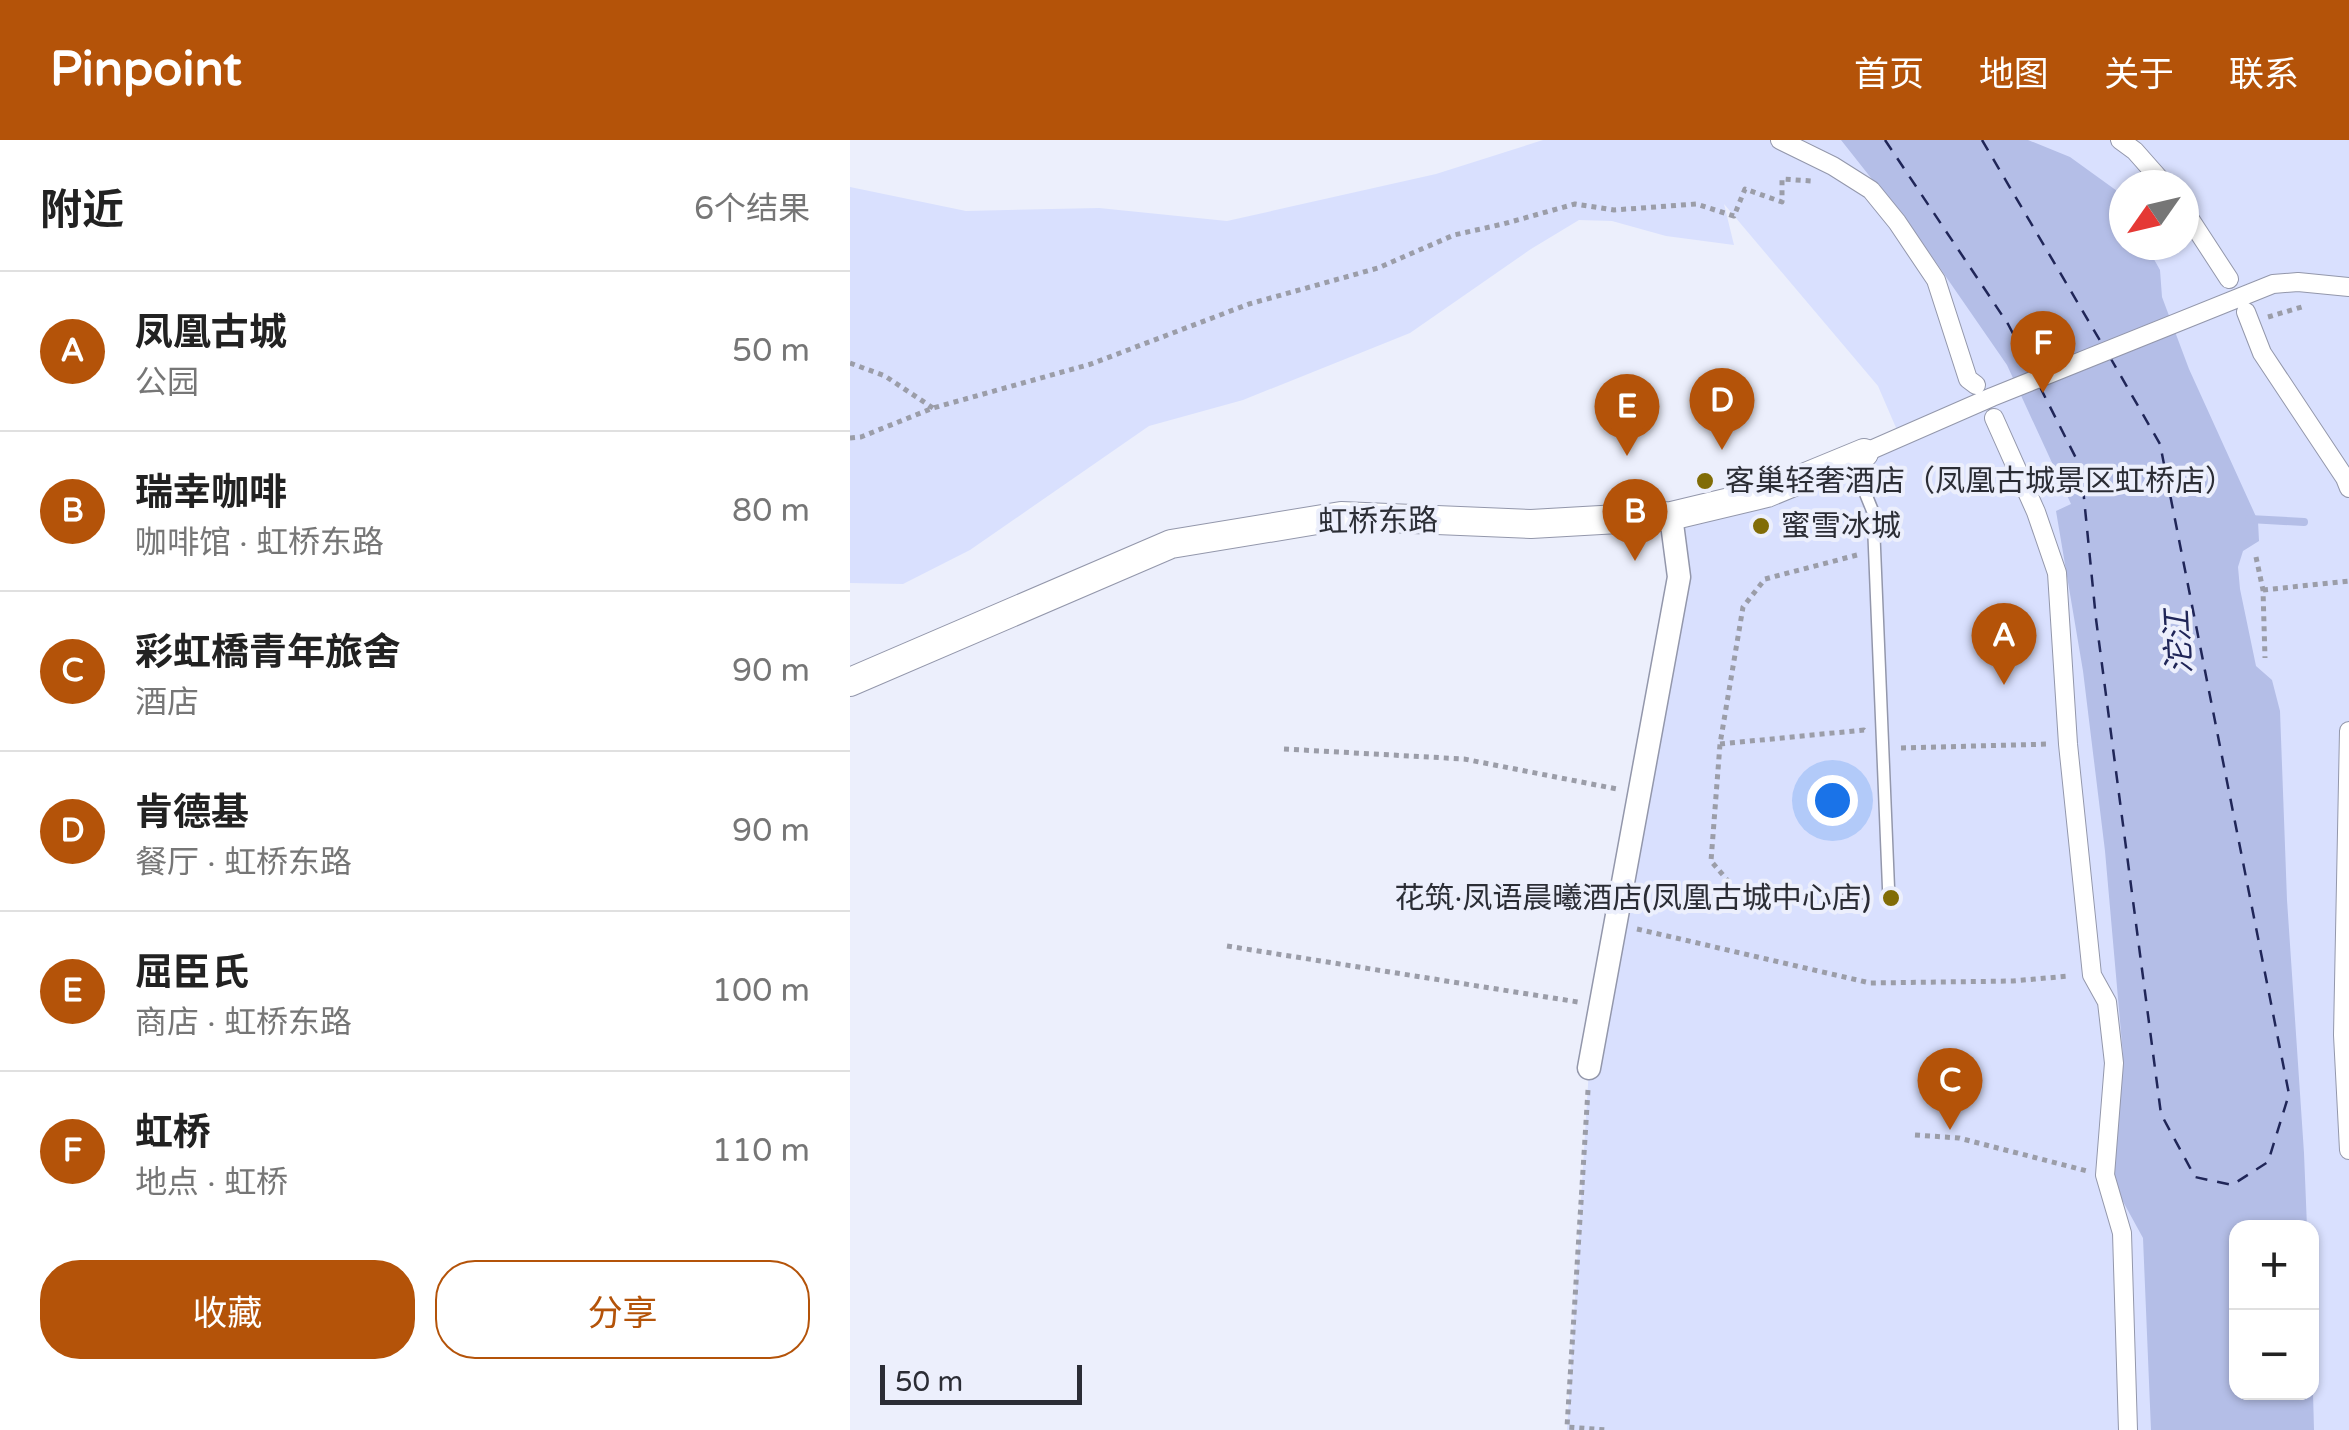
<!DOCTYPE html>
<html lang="zh">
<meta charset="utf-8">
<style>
body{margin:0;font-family:"Varela Round","Noto Sans SC",sans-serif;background:#f2f2f2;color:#222}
.controls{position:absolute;right:30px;bottom:30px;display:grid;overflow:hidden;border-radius:20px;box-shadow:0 2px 8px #0004}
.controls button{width:90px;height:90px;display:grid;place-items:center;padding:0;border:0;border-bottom:2px solid #e0e0e0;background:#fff;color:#222;font:50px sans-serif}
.compass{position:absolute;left:1259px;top:30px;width:90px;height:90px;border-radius:50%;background:#fff;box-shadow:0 2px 8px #0004;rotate:236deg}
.scale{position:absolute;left:30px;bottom:25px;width:202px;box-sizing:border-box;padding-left:10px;border:5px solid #2b2d35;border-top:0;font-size:28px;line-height:35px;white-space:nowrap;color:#2b2d35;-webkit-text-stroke:8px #eceffc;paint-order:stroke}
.you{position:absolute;left:982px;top:660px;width:35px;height:35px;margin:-25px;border:8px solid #fff;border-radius:50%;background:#1a73e8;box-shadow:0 0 0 15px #1a73e833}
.badge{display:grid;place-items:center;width:65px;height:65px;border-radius:50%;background:#b45309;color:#fff;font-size:32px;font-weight:700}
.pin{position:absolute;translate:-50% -82px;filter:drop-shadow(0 2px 5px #0008)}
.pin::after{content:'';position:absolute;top:52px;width:35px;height:30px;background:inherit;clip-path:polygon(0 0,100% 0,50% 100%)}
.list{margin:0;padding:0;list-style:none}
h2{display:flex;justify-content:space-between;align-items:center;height:130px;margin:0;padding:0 40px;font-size:42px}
h2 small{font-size:32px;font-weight:400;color:#767676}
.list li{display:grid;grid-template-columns:65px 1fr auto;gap:30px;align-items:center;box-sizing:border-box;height:160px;padding:0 40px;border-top:2px solid #e0e0e0}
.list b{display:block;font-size:38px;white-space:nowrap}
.list p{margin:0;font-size:32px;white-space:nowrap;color:#767676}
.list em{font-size:32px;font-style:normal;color:#767676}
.actions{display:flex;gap:20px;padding:30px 40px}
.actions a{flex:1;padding:22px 0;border:2px solid #b45309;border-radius:40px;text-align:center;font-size:35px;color:#b45309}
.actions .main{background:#b45309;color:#fff}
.map{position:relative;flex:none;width:1499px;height:1290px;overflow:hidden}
header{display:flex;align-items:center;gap:60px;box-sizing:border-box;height:140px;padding:0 50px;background:#b45309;color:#fff}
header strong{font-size:48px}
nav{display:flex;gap:55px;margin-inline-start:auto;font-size:35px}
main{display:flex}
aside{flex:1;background:#fff}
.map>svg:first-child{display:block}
.green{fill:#d9e0fe;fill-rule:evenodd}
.water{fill:#b4bee7}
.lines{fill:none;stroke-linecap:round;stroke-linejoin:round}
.stream{stroke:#b4bee7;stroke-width:8}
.ferry{stroke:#202658;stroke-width:2.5;stroke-dasharray:12 10;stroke-linecap:butt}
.service-casing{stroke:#9397ab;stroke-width:14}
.pedestrian-casing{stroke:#9397ab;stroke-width:20}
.minor-casing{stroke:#9397ab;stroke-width:25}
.tertiary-casing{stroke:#9397ab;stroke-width:30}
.path{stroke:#9b9da8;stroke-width:5;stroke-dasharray:5 5;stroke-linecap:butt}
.service{stroke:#fff;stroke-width:11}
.pedestrian{stroke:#fff;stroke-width:18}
.minor{stroke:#fff;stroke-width:22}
.tertiary{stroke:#fff;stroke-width:28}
.poi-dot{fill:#816c06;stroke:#eceffc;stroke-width:4}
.labels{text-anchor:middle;stroke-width:8;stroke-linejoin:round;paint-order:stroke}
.poi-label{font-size:30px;fill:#2b2d35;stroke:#eceffc;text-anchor:start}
.street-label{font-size:30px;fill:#2b2d35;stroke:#eceffc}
.water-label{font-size:32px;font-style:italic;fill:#202658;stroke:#eceffc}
</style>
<header>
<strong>Pinpoint</strong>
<nav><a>首页</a><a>地图</a><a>关于</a><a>联系</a></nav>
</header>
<main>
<aside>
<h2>附近<small>6个结果</small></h2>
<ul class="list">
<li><span class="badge">A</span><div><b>凤凰古城</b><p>公园</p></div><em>50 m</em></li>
<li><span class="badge">B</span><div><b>瑞幸咖啡</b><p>咖啡馆 · 虹桥东路</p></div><em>80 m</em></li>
<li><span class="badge">C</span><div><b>彩虹橋青年旅舍</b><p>酒店</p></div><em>90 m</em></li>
<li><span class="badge">D</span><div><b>肯德基</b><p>餐厅 · 虹桥东路</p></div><em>90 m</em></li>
<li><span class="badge">E</span><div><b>屈臣氏</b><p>商店 · 虹桥东路</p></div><em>100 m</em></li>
<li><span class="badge">F</span><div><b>虹桥</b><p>地点 · 虹桥</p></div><em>110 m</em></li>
</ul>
<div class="actions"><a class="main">收藏</a><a>分享</a></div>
</aside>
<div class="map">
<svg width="1499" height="1290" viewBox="0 0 1499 1290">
<rect width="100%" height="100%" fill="#eceffc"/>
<path class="green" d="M 693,0 L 1499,0 L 1499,1290 L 717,1290 L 739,928 L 829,437 L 821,376 L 1050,297 L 1028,246 L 874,64 L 884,105 L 816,96 L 762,81 L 729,80 L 681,109 L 560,193 L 393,260 L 299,286 L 120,410 L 53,444 L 0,443 L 0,47 L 116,71 L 249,68 L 377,81 L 586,34 ZM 1274,45 L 1334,45 L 1334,105 L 1274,105 ZM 1386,1088 L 1462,1088 L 1462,1252 L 1386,1252 Z"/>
<path class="water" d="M 991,0 L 1178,0 L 1220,17 L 1274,56 L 1274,105 L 1296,105 L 1310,130 L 1312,157 L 1339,229 L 1408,381 L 1409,401 L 1393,411 L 1388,427 L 1390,449 L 1406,526 L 1422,540 L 1430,571 L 1437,760 L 1454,1013 L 1457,1087 L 1386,1088 L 1386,1252 L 1462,1252 L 1462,1215 L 1464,1290 L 1301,1290 L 1293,1098 L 1259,1036 L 1273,915 L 1255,711 L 1233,531 L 1206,371 L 1221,364 L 1157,225 L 1074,105 Z"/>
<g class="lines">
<path class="stream" d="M 1399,379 L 1454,382"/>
<path class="ferry" d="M 1035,0 L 1158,184 L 1182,230
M 1132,0 L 1252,204
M 1190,247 L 1231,328 L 1246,479 L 1311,974 L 1345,1037 L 1382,1045 L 1418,1022 L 1439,954 L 1310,304 L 1261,219"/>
<defs>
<path id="service" d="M 1001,318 L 1023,372 L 1039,760"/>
<path id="pedestrian" d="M 930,0 L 983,26 L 1021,50 L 1047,82 L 1086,140 L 1118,239 L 1126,245
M 1270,0 L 1285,11 L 1315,45
M 1334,70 L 1379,139
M 1396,172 L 1412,213 L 1495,338 L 1499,348
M 1144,278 L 1186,372 L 1207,433 L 1218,604 L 1242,835 L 1257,862 L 1264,923 L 1255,1035 L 1272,1093 L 1278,1290
M 1014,313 L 1142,257 L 1423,144 L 1448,142 L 1499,147
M 1499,591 L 1493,895 L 1499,1010"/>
<path id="minor" d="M 739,928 L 829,437 L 821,376"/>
<path id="tertiary" d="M 0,542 L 321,404 L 491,376 L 681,384 L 821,376 L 917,353 L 1014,313"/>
</defs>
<use href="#service" class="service-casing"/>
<use href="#pedestrian" class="pedestrian-casing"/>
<use href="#minor" class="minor-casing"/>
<use href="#tertiary" class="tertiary-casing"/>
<path class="path" d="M 1418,177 L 1455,166
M 0,223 L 35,236 L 83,268
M 0,298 L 11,297 L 83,268 L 241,224 L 399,164 L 528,128 L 604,95 L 653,84 L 725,64 L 764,70 L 846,64 L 884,76 L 895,49 L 932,62 L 932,39 L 962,41
M 1007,415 L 915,439 L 893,467 L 870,604 L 861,721 L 884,748 L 1020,758
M 1406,417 L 1413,450 L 1415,518
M 1413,450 L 1499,441
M 870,604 L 1014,590 L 1016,592
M 1051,608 L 1200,604
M 434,609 L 614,619 L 767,649
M 787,789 L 1020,843 L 1163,841 L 1219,836
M 377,806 L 728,862
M 738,950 L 717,1287 L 757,1290
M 1065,995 L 1109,998 L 1237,1031"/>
<use href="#service" class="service"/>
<use href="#pedestrian" class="pedestrian"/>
<use href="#minor" class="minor"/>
<use href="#tertiary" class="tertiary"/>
</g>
<g class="poi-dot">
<circle cx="855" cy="341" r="10"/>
<circle cx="911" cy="386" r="10"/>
<circle cx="1041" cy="758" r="10"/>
</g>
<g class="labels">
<g class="poi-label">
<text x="875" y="351">客巢轻奢酒店（凤凰古城景区虹桥店）</text>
<text x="931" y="396">蜜雪冰城</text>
<text x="1021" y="768" text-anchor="end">花筑·凤语晨曦酒店(凤凰古城中心店)</text>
</g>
<g class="street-label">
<text transform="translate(528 381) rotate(-1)" y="10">虹桥东路</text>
</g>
<g class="water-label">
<text transform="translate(1328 502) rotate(-93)" y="11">沱江</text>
</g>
</g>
</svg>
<div class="controls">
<button>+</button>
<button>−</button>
</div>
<svg class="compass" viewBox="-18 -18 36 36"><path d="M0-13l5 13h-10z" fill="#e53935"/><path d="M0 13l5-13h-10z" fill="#767676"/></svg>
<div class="scale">50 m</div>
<div class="you"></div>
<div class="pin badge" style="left:1154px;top:545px">A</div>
<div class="pin badge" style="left:785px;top:421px">B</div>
<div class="pin badge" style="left:1100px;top:990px">C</div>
<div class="pin badge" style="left:872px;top:310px">D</div>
<div class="pin badge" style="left:777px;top:316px">E</div>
<div class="pin badge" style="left:1193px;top:253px">F</div>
</div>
</main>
